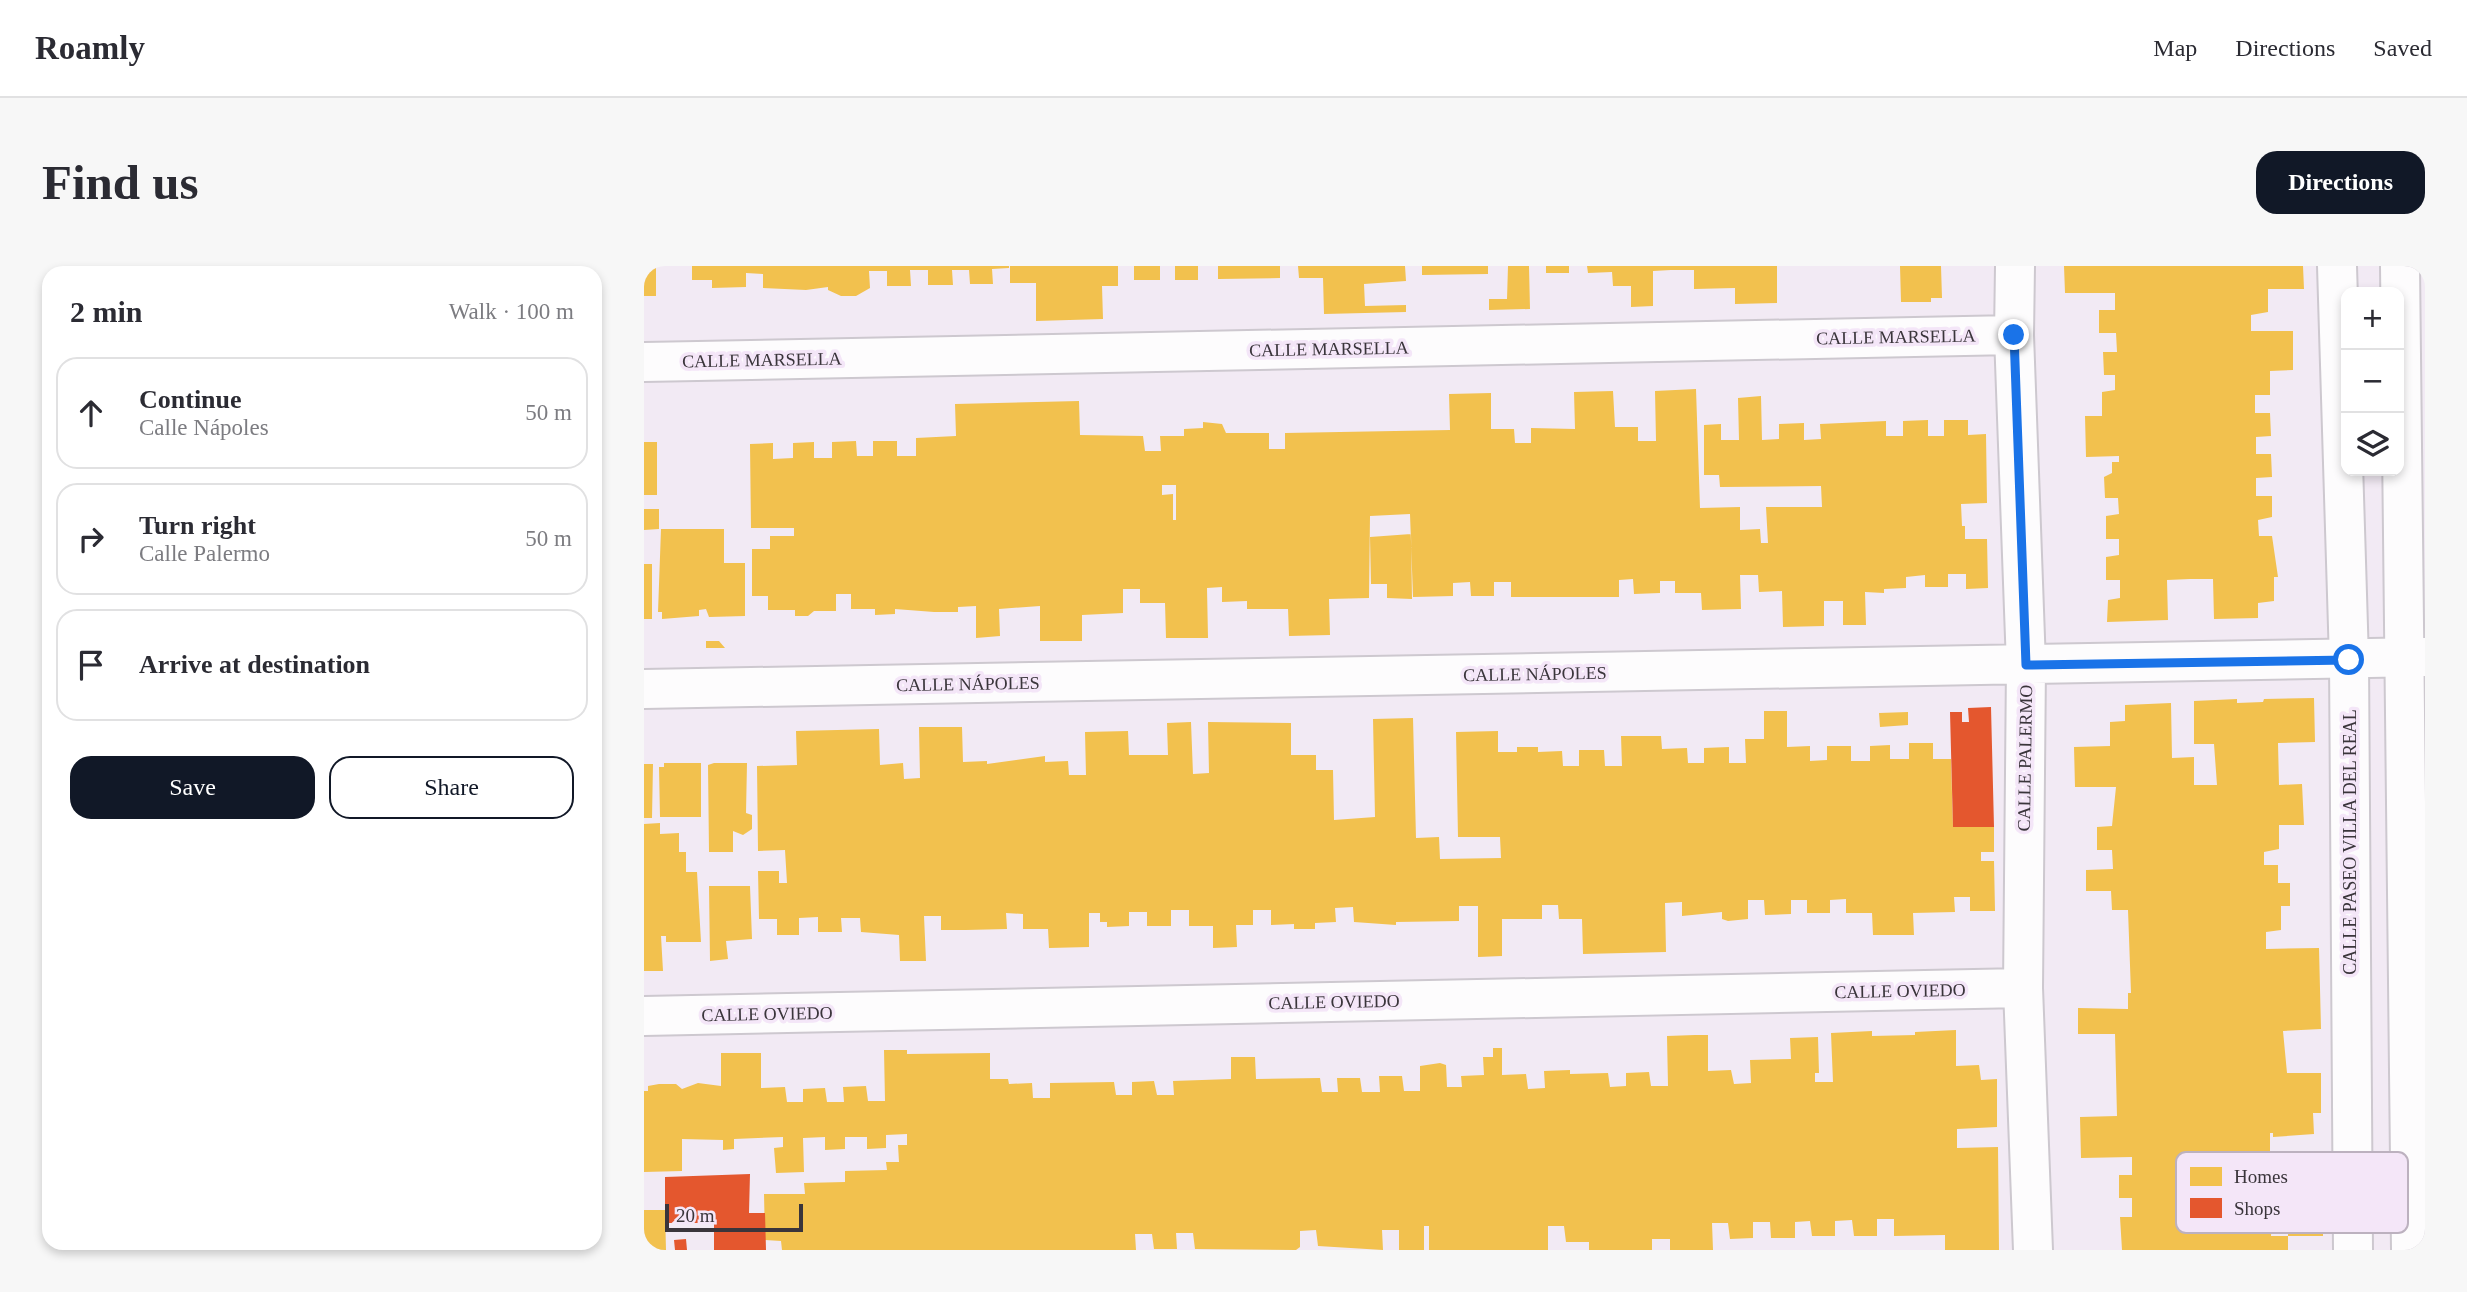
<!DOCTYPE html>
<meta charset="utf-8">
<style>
body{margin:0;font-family:"Times New Roman",serif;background:#f7f7f7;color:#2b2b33}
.controls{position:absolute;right:21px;top:21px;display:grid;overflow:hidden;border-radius:14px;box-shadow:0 4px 10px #0003}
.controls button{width:63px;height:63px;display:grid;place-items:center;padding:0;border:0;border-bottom:2px solid #e1e1e2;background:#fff;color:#2b2b33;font:35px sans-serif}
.scale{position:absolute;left:21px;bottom:18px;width:138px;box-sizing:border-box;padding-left:7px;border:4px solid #3a353b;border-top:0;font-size:19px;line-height:24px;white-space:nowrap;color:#3a353b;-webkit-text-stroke:5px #f4e6f8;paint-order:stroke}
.stop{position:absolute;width:21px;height:21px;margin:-16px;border:5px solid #1a73e8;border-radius:50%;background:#fff}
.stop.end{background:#1a73e8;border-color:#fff;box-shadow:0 2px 7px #0008}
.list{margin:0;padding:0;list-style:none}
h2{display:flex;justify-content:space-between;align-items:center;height:91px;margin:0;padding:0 28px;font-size:30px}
h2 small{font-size:23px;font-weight:400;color:#7c7c81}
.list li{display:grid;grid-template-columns:46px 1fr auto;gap:21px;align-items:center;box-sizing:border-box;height:112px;margin:0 14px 14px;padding:0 14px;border:2px solid #e1e1e2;border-radius:21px}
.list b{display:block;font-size:26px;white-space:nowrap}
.list p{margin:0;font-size:23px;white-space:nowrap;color:#7c7c81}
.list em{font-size:23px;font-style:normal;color:#7c7c81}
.actions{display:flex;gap:14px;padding:21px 28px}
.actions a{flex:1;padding:16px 0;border:2px solid #111827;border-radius:21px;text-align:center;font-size:24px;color:#111827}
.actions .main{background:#111827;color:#fff}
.icon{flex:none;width:38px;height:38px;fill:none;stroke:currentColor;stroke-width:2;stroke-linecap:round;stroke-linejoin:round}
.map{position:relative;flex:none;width:1781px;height:984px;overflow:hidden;border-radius:21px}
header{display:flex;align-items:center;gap:42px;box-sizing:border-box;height:98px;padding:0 35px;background:#fff;border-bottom:2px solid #e1e1e2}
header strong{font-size:33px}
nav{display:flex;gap:38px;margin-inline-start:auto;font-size:24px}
.intro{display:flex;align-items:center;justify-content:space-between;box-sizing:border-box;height:168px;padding:0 42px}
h1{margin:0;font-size:49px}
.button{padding:18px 32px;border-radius:21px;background:#111827;color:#fff;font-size:24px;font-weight:700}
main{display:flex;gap:42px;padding:0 42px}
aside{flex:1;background:#fff;border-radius:21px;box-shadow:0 4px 10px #0003}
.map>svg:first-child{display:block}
.homes{fill:#f2c14e;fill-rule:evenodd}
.shops{fill:#e4572e}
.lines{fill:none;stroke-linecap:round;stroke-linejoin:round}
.minor-casing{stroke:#cdc8cf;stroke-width:42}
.tertiary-casing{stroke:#cdc8cf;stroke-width:42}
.minor{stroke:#fdfcfd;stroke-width:38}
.tertiary{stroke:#fdfcfd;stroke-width:38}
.route{stroke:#1a73e8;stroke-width:9}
.labels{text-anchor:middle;stroke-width:7;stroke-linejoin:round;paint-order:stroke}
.street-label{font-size:18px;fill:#3a353b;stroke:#f4e6f8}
.key{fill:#f4e6f8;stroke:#bcb1bf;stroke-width:2}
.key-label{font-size:19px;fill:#3a353b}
</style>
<header>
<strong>Roamly</strong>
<nav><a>Map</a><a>Directions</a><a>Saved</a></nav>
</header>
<div class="intro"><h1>Find us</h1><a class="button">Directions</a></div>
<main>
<aside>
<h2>2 min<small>Walk · 100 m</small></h2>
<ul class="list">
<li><svg class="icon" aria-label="ahead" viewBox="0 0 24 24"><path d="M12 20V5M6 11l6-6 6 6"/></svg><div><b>Continue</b><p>Calle Nápoles</p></div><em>50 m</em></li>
<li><svg class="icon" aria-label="right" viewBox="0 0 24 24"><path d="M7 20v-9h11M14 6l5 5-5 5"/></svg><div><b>Turn right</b><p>Calle Palermo</p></div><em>50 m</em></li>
<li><svg class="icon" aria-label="arrive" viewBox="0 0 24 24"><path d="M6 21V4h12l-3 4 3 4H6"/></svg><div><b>Arrive at destination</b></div></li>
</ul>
<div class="actions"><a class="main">Save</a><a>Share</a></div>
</aside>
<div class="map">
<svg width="1781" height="984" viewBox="0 0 1781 984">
<rect width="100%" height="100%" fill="#f2eaf4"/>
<path class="homes" d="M 0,0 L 12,0 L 12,30 L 0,30 Z
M 48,0 L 365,0 L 365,2 L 348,3 L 349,18 L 326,18 L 325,4 L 308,4 L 309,19 L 284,19 L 284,4 L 266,4 L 267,20 L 243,20 L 243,5 L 225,5 L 226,22 L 212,30 L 197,30 L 184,24 L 184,21 L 162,24 L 119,22 L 119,8 L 102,7 L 102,21 L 68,22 L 68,14 L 48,14 Z
M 366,0 L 474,0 L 474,20 L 458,20 L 459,53 L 392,55 L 392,17 L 366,17 Z
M 490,0 L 516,0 L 516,14 L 490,14 Z
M 531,0 L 554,0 L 554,14 L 531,14 Z
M 574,0 L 636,0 L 636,12 L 574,13 Z
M 654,0 L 761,0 L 762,15 L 720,18 L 721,40 L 762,39 L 762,46 L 680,48 L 679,12 L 655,12 Z
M 778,0 L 844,0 L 844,8 L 778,9 Z
M 864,0 L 885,0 L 886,43 L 845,44 L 845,33 L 863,33 Z
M 902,0 L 925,0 L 925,7 L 902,7 Z
M 943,0 L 1133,0 L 1133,37 L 1091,38 L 1091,22 L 1050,23 L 1050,4 L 1027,4 L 1009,5 L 1009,40 L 987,41 L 987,20 L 969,20 L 968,6 L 944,7 Z
M 1256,0 L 1297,0 L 1298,32 L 1287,32 L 1287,36 L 1257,36 Z
M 1420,0 L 1659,0 L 1660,23 L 1624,23 L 1624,46 L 1607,49 L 1607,65 L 1649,65 L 1649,104 L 1626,105 L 1626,129 L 1611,129 L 1611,147 L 1626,147 L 1627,170 L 1612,171 L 1612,188 L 1627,188 L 1628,211 L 1612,212 L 1612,230 L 1628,230 L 1628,251 L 1614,254 L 1615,270 L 1628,270 L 1634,311 L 1630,311 L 1630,335 L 1614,337 L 1614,352 L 1570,353 L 1569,313 L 1546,313 L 1523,314 L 1524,354 L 1463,356 L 1464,334 L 1476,332 L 1476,314 L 1462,314 L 1462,291 L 1475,289 L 1475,273 L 1462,273 L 1462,250 L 1475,248 L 1474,232 L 1461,232 L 1460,211 L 1468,207 L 1468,196 L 1475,196 L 1475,190 L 1442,191 L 1441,150 L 1458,150 L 1458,126 L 1471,124 L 1471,109 L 1460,109 L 1459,86 L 1473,86 L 1472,67 L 1455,67 L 1455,44 L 1471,44 L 1471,27 L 1421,27 Z
M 1052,123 L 1056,242 L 1096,241 L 1096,264 L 1116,263 L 1117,277 L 1124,277 L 1122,241 L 1178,241 L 1177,220 L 1076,221 L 1075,209 L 1060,209 L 1060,159 L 1077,158 L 1077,174 L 1095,174 L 1094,132 L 1117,130 L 1118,174 L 1135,173 L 1135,158 L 1160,157 L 1160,174 L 1177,173 L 1176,158 L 1242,155 L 1242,170 L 1259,170 L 1259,155 L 1284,154 L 1284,170 L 1300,170 L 1300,154 L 1324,154 L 1324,169 L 1342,168 L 1343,237 L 1317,238 L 1318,260 L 1321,260 L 1321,273 L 1343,273 L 1344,322 L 1322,323 L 1322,308 L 1304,308 L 1304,321 L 1281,321 L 1281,309 L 1262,311 L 1262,322 L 1240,323 L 1240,327 L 1221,326 L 1222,359 L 1199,359 L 1199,335 L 1180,335 L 1180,360 L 1139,361 L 1138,325 L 1115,326 L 1114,309 L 1096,309 L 1097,343 L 1058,344 L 1057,327 L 1031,327 L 1031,315 L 1016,315 L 1016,327 L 990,328 L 989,313 L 975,314 L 975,331 L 867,331 L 867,316 L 850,316 L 850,330 L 827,330 L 826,316 L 809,317 L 809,330 L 769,331 L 766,248 L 726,250 L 725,332 L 685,333 L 686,369 L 645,370 L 644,343 L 603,343 L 603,335 L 578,336 L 578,321 L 563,322 L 564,372 L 522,372 L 521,337 L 496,337 L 496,323 L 479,323 L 479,347 L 438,349 L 438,375 L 396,375 L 396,340 L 355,343 L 356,370 L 332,372 L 332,340 L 314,341 L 314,346 L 290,346 L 251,343 L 251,348 L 231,349 L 231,343 L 207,343 L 207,328 L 192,328 L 192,345 L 170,345 L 164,350 L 151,350 L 151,344 L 124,344 L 124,330 L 108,330 L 108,283 L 126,283 L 126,270 L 150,270 L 150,262 L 107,262 L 106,178 L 129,177 L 129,193 L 149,192 L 149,177 L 170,176 L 170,192 L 188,192 L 188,176 L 212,175 L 213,190 L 229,190 L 229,175 L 253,175 L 253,190 L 272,190 L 272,172 L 312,170 L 311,138 L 435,135 L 436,169 L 499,170 L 501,185 L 517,185 L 516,170 L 540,170 L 540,163 L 559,162 L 559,156 L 578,158 L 582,167 L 625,167 L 625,183 L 641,183 L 641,167 L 806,164 L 805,128 L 847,127 L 847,163 L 870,163 L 871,177 L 887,177 L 887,162 L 931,163 L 930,126 L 969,125 L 971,161 L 994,161 L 994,175 L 1012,175 L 1011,125 ZM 518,219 L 532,219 L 532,254 L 529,254 L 529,228 L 518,229 Z
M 0,176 L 13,176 L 13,229 L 0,229 Z
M 0,243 L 15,243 L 15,263 L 0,264 Z
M 17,263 L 80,263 L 80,297 L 101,297 L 101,350 L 65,351 L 62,343 L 55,344 L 55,350 L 18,353 L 18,346 L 14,346 Z
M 767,268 L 768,333 L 743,332 L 743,318 L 727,318 L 726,271 Z
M 0,298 L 8,298 L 8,353 L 0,353 Z
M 62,375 L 75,375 L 81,382 L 62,382 Z
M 1670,432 L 1671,476 L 1634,477 L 1635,519 L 1658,518 L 1660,559 L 1635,559 L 1635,583 L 1620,586 L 1620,599 L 1634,599 L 1634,617 L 1646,617 L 1646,640 L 1637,640 L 1637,664 L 1622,666 L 1622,683 L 1675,682 L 1677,763 L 1639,765 L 1643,807 L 1677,807 L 1677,847 L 1669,847 L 1670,868 L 1629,871 L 1629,867 L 1626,867 L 1626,890 L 1664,889 L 1664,930 L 1679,930 L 1679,970 L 1644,970 L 1644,953 L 1630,954 L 1628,951 L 1627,970 L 1644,970 L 1644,984 L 1478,984 L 1476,951 L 1488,951 L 1488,932 L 1475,932 L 1475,909 L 1488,909 L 1488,891 L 1437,892 L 1436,851 L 1473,850 L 1471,768 L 1434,768 L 1434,742 L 1484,743 L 1484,727 L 1487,727 L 1484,644 L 1468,644 L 1467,625 L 1442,625 L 1442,604 L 1469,603 L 1468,584 L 1453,584 L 1453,561 L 1468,560 L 1472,521 L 1431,521 L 1430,481 L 1466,480 L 1466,456 L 1481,455 L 1481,439 L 1527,437 L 1528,492 L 1550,491 L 1550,519 L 1573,519 L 1570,478 L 1550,478 L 1550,435 L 1593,433 L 1593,437 L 1619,436 L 1620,433 Z
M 1120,445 L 1143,445 L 1143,481 L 1166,480 L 1166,495 L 1183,494 L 1183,480 L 1207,480 L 1207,495 L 1226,495 L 1226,480 L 1246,479 L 1246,493 L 1265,493 L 1265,477 L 1289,477 L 1289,493 L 1307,493 L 1309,561 L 1350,561 L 1350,586 L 1337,586 L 1337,595 L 1350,595 L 1351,645 L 1326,645 L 1326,631 L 1310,631 L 1311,646 L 1269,647 L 1270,669 L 1229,669 L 1228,647 L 1202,647 L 1202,633 L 1186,634 L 1186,647 L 1163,647 L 1163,634 L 1147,634 L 1147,648 L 1121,649 L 1120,634 L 1104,634 L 1104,653 L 1084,655 L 1078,653 L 1078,646 L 1038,650 L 1038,636 L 1021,637 L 1022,686 L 939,688 L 938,653 L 915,653 L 914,639 L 898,639 L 898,653 L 858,653 L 858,690 L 834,691 L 834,640 L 815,640 L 815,655 L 752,656 L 752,659 L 710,656 L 709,641 L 691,642 L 692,656 L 671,657 L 671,663 L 650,663 L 650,658 L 627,659 L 627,644 L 609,644 L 609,659 L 592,659 L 593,681 L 569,682 L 569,660 L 545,660 L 545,644 L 527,644 L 527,660 L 503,660 L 503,646 L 485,646 L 485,660 L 463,661 L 463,656 L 456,656 L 456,647 L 445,647 L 445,681 L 405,682 L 404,663 L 379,663 L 379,648 L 362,647 L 363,663 L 322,664 L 297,664 L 297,650 L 280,650 L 282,695 L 256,695 L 255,669 L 217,666 L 216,652 L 197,652 L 198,666 L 174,666 L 174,651 L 155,652 L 155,669 L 133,669 L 133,653 L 115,653 L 114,605 L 135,605 L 135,617 L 143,617 L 141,584 L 114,585 L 113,500 L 153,499 L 152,465 L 235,463 L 236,499 L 259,497 L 260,513 L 276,512 L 275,461 L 318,461 L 319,496 L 343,495 L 343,498 L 401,490 L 401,496 L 424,495 L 425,509 L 442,509 L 441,466 L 484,465 L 485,489 L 524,489 L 523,457 L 547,456 L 549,508 L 565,507 L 564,456 L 647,457 L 647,489 L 672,489 L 672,504 L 689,504 L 690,554 L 731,551 L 729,453 L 769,452 L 772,572 L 795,571 L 796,593 L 857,592 L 856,571 L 814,571 L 812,466 L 854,465 L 854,486 L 873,486 L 873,481 L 894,481 L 894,486 L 918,485 L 919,500 L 935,500 L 935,484 L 960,484 L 961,500 L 978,500 L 977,470 L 1017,470 L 1018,483 L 1043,482 L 1044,497 L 1060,497 L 1060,482 L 1085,481 L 1085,497 L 1102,497 L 1101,473 L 1120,473 Z
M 1264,446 L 1264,459 L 1236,461 L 1235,447 Z
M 20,497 L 57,497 L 57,551 L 16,551 L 15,501 L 20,501 Z
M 70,497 L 103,497 L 102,547 L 108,549 L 108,563 L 99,569 L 89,565 L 89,586 L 65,586 L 64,499 Z
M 0,498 L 9,498 L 8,552 L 0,552 Z
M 16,557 L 16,568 L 35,567 L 35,586 L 42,586 L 42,606 L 53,606 L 57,676 L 22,676 L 22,670 L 17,670 L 19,705 L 0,705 L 0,558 Z
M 65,620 L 106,620 L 108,673 L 82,675 L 84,693 L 66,695 Z
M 1312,764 L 1312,800 L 1335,799 L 1337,814 L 1353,813 L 1353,861 L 1313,863 L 1313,882 L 1354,881 L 1355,984 L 1301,984 L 1301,969 L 1250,970 L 1250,953 L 1233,953 L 1233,970 L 1210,970 L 1208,954 L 1191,955 L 1191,970 L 1168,970 L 1166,955 L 1151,956 L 1151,972 L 1127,972 L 1126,956 L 1109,956 L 1109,972 L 1086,973 L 1084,957 L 1068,957 L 1069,984 L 1026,984 L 1026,973 L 1008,973 L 1008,984 L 945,984 L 945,976 L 922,976 L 920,960 L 904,960 L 904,984 L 785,984 L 785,960 L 780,960 L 780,984 L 755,984 L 755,964 L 738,964 L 739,984 L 674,980 L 672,964 L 656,965 L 656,981 L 652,984 L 551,983 L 549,967 L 532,967 L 533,983 L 510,983 L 508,968 L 491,968 L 492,984 L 138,984 L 137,975 L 121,974 L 120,928 L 161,928 L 160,917 L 201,916 L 201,905 L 243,904 L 242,896 L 255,896 L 254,879 L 263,879 L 263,868 L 242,869 L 242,882 L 223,883 L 223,871 L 201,871 L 201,883 L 181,884 L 181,871 L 159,872 L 160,906 L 132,907 L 130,882 L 139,881 L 139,871 L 90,873 L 90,883 L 79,884 L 79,874 L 38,873 L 38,905 L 0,906 L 0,825 L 4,825 L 4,820 L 15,818 L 32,818 L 38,823 L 54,817 L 77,820 L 77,787 L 117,787 L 117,822 L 141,821 L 143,836 L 159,836 L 159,823 L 181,822 L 183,836 L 200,836 L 199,821 L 222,820 L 224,835 L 241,835 L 240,784 L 263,784 L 263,788 L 346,787 L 346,813 L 364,813 L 365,818 L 388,817 L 389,832 L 406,832 L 406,817 L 470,816 L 472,829 L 488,829 L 488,816 L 510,815 L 513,829 L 530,829 L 529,815 L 587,813 L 587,791 L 611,791 L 612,813 L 676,812 L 678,826 L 694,826 L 693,812 L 716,812 L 718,826 L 736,826 L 735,810 L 758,810 L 760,825 L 776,825 L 776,800 L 796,797 L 802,799 L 803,821 L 818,821 L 817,810 L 840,809 L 839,791 L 849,791 L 849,782 L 858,782 L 858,809 L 882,808 L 884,823 L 901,822 L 900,805 L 926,804 L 926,808 L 964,807 L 966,821 L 982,820 L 982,807 L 1005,806 L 1007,820 L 1024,820 L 1023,770 L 1051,769 L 1064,769 L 1064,805 L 1087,804 L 1090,818 L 1107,817 L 1106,794 L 1147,793 L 1146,772 L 1174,771 L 1175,807 L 1171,807 L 1171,816 L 1189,816 L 1187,767 L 1228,765 L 1228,770 L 1271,769 L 1271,766 Z
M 0,944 L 21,944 L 22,984 L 0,984 Z"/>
<path class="shops" d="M 1347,441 L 1350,561 L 1309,561 L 1306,446 L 1318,446 L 1318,456 L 1325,456 L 1324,442 Z
M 106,908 L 105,947 L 121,947 L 122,984 L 70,984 L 70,957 L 21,957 L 21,911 Z
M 42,973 L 43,984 L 31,984 L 30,974 Z"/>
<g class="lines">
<defs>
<path id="minor" d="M 1371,0 L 1370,69 L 1382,399 L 1379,722 L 1389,984
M 0,96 L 1370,69
M 0,423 L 1781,391
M 0,750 L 1379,722"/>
<path id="tertiary" d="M 1693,0 L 1705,394 L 1709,984
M 1756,0 L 1767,984"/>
</defs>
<use href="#minor" class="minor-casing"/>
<use href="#tertiary" class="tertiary-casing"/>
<use href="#minor" class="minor"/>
<use href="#tertiary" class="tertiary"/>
</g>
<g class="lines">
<path class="route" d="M 1370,69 L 1382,399 L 1705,394"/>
</g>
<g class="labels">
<g class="street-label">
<text transform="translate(1252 71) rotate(-1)" y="6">CALLE MARSELLA</text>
<text transform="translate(685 83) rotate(-1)" y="6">CALLE MARSELLA</text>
<text transform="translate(118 94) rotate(-1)" y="6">CALLE MARSELLA</text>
<text transform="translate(891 408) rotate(-1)" y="6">CALLE NÁPOLES</text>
<text transform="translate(324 418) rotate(-1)" y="6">CALLE NÁPOLES</text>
<text transform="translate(1381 492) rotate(-89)" y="6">CALLE PALERMO</text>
<text transform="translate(1706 576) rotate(-90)" y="6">CALLE PASEO VILLA DEL REAL</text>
<text transform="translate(1256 725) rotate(-1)" y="6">CALLE OVIEDO</text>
<text transform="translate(690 736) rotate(-1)" y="6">CALLE OVIEDO</text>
<text transform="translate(123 748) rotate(-1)" y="6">CALLE OVIEDO</text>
</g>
</g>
<rect x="1532" y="886" width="232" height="81" rx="10" class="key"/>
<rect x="1546" y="901" width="32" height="19" fill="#f2c14e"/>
<rect x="1546" y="932" width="32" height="20" fill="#e4572e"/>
<g class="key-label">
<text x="1590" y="917">Homes</text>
<text x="1590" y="949">Shops</text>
</g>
</svg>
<div class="controls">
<button>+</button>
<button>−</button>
<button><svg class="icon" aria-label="layers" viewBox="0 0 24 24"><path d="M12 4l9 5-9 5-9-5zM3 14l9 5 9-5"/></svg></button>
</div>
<div class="scale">20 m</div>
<div class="stop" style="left:1705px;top:394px"></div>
<div class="stop end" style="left:1370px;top:69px"></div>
</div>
</main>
